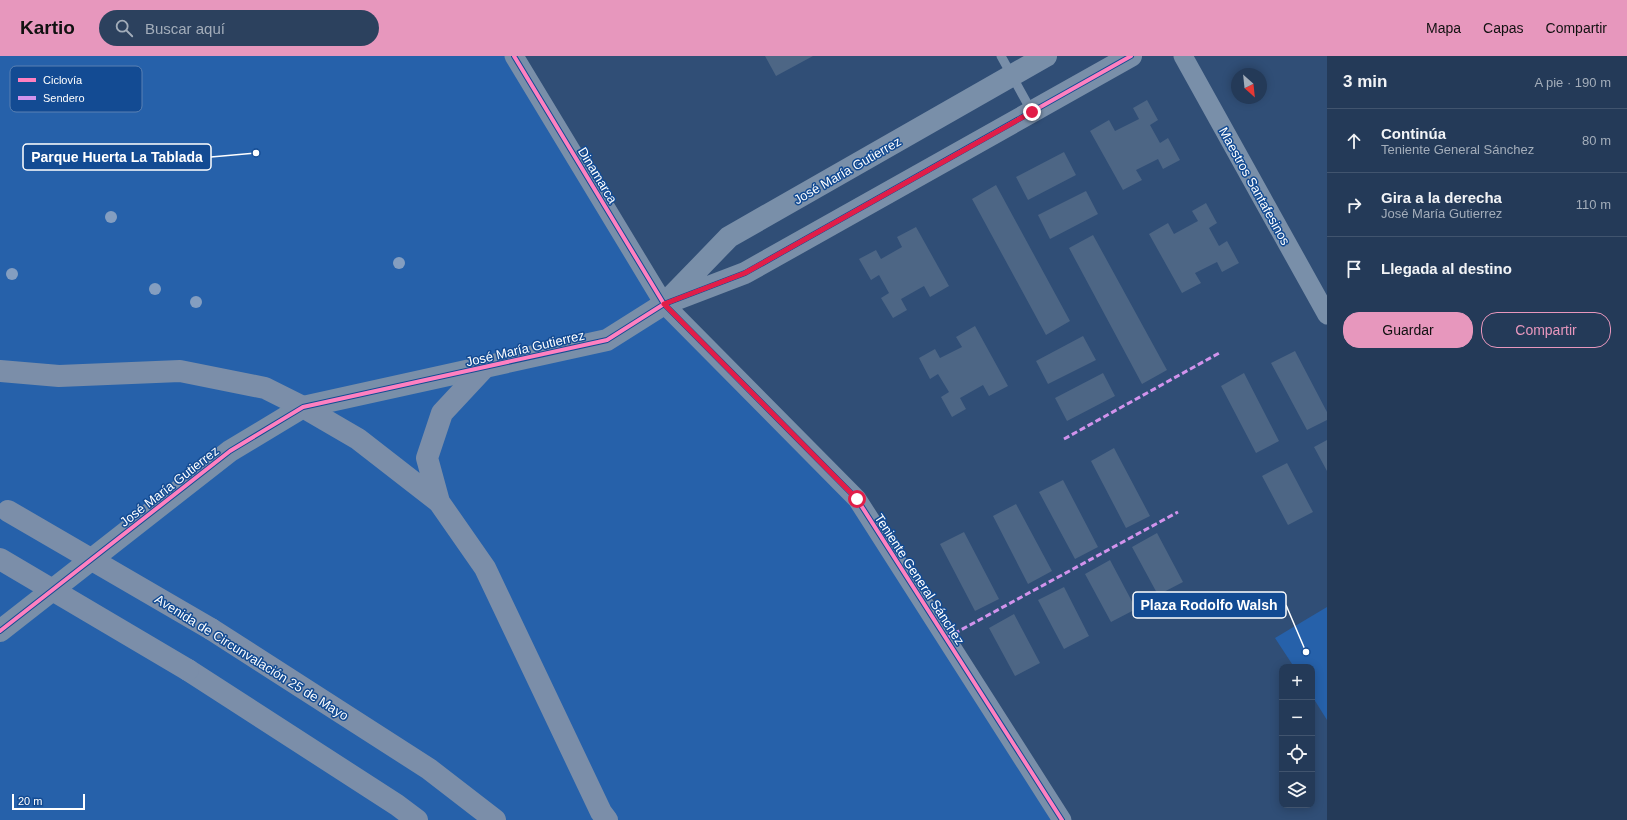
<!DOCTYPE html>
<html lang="es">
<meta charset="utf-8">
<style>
body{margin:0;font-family:Arial,sans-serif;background:#2c415e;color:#f1f3f6}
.controls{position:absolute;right:12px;bottom:12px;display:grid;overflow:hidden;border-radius:8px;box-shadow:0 2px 10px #0003}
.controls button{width:36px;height:36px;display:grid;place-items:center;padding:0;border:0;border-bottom:1px solid #41546e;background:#243a58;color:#f1f3f6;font:20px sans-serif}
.compass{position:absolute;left:1231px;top:12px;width:36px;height:36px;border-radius:50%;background:#243a58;box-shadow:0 2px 10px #0003;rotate:153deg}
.scale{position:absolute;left:12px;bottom:10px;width:73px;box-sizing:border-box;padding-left:4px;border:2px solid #fff;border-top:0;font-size:11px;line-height:14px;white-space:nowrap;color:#fff;-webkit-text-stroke:3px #134b93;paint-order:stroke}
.stop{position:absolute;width:12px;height:12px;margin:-9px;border:3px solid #e11d48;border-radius:50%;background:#fff}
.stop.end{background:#e11d48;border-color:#fff;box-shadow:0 1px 4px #0008}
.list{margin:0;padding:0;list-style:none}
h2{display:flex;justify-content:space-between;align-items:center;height:52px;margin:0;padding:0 16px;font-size:17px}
h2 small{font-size:13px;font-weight:400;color:#a3adba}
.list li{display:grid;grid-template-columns:26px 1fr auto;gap:12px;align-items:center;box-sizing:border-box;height:64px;padding:0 16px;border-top:1px solid #41546e}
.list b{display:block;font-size:15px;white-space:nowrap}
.list p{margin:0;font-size:13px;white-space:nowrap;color:#a3adba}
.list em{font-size:13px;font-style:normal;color:#a3adba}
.actions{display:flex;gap:8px;padding:12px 16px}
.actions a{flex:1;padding:9px 0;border:1px solid #e797bd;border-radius:16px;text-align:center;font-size:14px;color:#e797bd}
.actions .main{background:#e797bd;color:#111}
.icon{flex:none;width:22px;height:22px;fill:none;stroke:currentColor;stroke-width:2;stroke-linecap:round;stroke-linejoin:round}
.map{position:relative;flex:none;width:1327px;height:764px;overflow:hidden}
header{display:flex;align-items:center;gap:24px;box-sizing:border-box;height:56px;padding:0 20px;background:#e797bd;color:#111}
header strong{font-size:19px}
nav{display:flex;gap:22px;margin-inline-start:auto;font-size:14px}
.search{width:280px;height:36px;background:#2c415e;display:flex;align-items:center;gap:10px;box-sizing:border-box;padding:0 14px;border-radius:22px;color:#a3adba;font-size:15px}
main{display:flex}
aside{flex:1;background:#243a58}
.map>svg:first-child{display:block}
.green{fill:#2661aa}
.building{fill:#4d6685}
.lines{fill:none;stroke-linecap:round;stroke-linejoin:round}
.service{stroke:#798fa9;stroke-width:9}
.minor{stroke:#798fa9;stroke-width:19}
.tertiary{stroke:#798fa9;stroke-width:22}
.motorway{stroke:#7b8ea9;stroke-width:22}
.motorway-bridge{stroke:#7b8ea9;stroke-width:22}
.quiet{stroke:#d193ec;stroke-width:3;stroke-dasharray:6 3;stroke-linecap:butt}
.cycleway-casing{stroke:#134b93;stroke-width:6}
.cycleway{stroke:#ff80c0;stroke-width:4}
.tree{fill:#849ec0}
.route{stroke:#e11d48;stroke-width:5}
.labels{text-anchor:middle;stroke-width:3;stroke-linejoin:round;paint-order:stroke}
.street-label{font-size:13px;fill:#fff;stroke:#134b93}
.key{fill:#134b93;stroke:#5a81b3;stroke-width:1}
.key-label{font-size:11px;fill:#fff}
.leader{fill:none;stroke:#fff;stroke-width:1.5}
.callout-dot{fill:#fff;stroke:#134b93;stroke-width:1.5}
.callout{fill:#134b93;stroke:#fff;stroke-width:1.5}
.callout-label{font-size:14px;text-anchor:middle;font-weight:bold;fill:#fff}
</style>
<header>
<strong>Kartio</strong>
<div class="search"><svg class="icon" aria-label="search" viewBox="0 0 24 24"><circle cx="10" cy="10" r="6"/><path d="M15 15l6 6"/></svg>Buscar aquí</div>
<nav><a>Mapa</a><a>Capas</a><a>Compartir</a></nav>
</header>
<main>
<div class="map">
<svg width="1327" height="764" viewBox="0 0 1327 764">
<rect width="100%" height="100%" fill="#304e76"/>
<path class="green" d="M 0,0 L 514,0 L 664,248 L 857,443 L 1062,764 L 0,764 Z
M 1327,551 L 1327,664 L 1312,640 L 1312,611 L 1294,611 L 1275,582 Z"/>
<path class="building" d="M 765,0 L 813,0 L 776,20 Z
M 1147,44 L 1158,64 L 1150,69 L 1160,87 L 1168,82 L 1180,104 L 1163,113 L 1158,103 L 1136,114 L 1142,124 L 1123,134 L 1090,75 L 1109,64 L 1115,75 L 1139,63 L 1133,52 Z
M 1064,96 L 1076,119 L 1028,144 L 1016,121 Z
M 996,129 L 1070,265 L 1046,279 L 972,143 Z
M 1086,135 L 1098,158 L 1050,183 L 1038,159 Z
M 1206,147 L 1217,167 L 1209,172 L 1219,190 L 1227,185 L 1239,207 L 1222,216 L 1217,206 L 1195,217 L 1201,227 L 1182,237 L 1149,178 L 1168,167 L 1174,178 L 1198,165 L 1192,155 Z
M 916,171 L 949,230 L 930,241 L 924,230 L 901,243 L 907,254 L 893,262 L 881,242 L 889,237 L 879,219 L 871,224 L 859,203 L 876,194 L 881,203 L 902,191 L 897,181 Z
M 1093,179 L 1167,314 L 1142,328 L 1069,192 Z
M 975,270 L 1008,330 L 989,340 L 983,329 L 960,342 L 966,353 L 952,361 L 941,341 L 949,336 L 938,318 L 930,323 L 919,302 L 935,293 L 940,302 L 962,291 L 956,281 Z
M 1083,280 L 1096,304 L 1048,328 L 1036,305 Z
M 1295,295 L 1327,356 L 1327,364 L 1307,374 L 1271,307 Z
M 1103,317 L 1115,340 L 1067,365 L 1055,342 Z
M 1244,317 L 1279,385 L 1256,397 L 1221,330 Z
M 1327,384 L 1327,415 L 1314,391 Z
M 1114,392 L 1150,460 L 1126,472 L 1091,405 Z
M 1287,407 L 1313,456 L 1288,469 L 1262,420 Z
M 1063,424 L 1098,491 L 1075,503 L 1039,436 Z
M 1016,448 L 1052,515 L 1028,528 L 993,460 Z
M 964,476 L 999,543 L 975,555 L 940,488 Z
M 1157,477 L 1183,526 L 1158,539 L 1132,491 Z
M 1110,504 L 1136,553 L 1111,566 L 1085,518 Z
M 1064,531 L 1089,580 L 1064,593 L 1038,544 Z
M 1014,558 L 1040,607 L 1015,620 L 989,572 Z"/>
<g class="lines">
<path class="service" d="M 1001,0 L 1032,56"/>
<path class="minor" d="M 514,0 L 664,248 L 857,443 L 1062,764
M 1183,0 L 1327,259"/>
<path class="tertiary" d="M 669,243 L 729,181 L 1046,0
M 0,575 L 230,395 L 303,351 L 607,284 L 664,248 L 745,217 L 1131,0"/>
<path class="motorway" d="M 0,315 L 59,320 L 180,315 L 265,332 L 303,351 L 358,383 L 439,446 L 485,512 L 601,756 L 607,764
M 439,446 L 427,402 L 442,357 L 483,313
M 211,573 L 429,713 L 495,764
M 188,614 L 397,749 L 417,764"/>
<path class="motorway-bridge" d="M 8,455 L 211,573
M 0,503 L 188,614"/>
<path class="quiet" d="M 1064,383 L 1221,296
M 946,582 L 1178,456"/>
<defs>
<path id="cycleway" d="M 514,0 L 664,248 L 857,443 L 1062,764
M 0,575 L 230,395 L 303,351 L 607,284 L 664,248 L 745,217 L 1131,0"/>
</defs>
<use href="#cycleway" class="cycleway-casing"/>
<use href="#cycleway" class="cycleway"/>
</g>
<g class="tree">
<circle cx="111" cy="161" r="6"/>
<circle cx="399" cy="207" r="6"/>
<circle cx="12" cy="218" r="6"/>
<circle cx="155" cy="233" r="6"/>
<circle cx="196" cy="246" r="6"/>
</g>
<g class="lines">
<path class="route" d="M 857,443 L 664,248 L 745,217 L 1032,56"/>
</g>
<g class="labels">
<g class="street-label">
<text transform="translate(847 114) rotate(-30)" y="5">José María Gutierrez</text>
<text transform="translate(598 119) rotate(59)" y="5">Dinamarca</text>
<text transform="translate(1255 130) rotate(61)" y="5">Maestros Santafesinos</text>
<text transform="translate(525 292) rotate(-13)" y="5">José María Gutierrez</text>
<text transform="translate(169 430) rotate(-38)" y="5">José María Gutierrez</text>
<text transform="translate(920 523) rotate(57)" y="5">Teniente General Sánchez</text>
<text transform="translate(252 601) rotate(32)" y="5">Avenida de Circunvalación 25 de Mayo</text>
</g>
</g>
<rect x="10" y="10" width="132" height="46" rx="6" class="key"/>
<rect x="18" y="22" width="18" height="4" fill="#ff80c0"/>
<rect x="18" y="40" width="18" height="4" fill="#d193ec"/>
<g class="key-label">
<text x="43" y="28">Ciclovía</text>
<text x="43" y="46">Sendero</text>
</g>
<path class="leader" d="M256 97L211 101M1306 596L1286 549"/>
<g class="callout-dot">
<circle cx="256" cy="97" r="4"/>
<circle cx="1306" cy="596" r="4"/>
</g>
<g class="callout">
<rect x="23" y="88" width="188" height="26" rx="4"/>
<rect x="1133" y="536" width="153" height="26" rx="4"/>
</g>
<g class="callout-label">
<text x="117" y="106">Parque Huerta La Tablada</text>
<text x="1209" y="554">Plaza Rodolfo Walsh</text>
</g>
</svg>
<div class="controls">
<button>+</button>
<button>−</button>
<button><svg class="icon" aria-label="locate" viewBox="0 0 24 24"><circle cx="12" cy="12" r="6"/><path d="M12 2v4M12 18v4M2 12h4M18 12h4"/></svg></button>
<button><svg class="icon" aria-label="layers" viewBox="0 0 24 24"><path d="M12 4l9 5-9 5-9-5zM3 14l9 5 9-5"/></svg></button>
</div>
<svg class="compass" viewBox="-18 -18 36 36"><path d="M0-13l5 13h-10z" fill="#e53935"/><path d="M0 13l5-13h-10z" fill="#a3adba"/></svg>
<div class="scale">20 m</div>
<div class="stop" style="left:857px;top:443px"></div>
<div class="stop end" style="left:1032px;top:56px"></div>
</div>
<aside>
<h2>3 min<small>A pie · 190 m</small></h2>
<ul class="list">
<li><svg class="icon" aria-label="ahead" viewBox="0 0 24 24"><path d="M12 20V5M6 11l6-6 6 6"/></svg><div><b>Continúa</b><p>Teniente General Sánchez</p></div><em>80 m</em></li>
<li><svg class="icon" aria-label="right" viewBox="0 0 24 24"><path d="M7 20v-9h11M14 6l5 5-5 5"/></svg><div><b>Gira a la derecha</b><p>José María Gutierrez</p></div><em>110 m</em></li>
<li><svg class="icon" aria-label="arrive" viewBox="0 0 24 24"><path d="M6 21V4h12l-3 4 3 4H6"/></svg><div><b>Llegada al destino</b></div></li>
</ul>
<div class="actions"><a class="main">Guardar</a><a>Compartir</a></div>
</aside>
</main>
